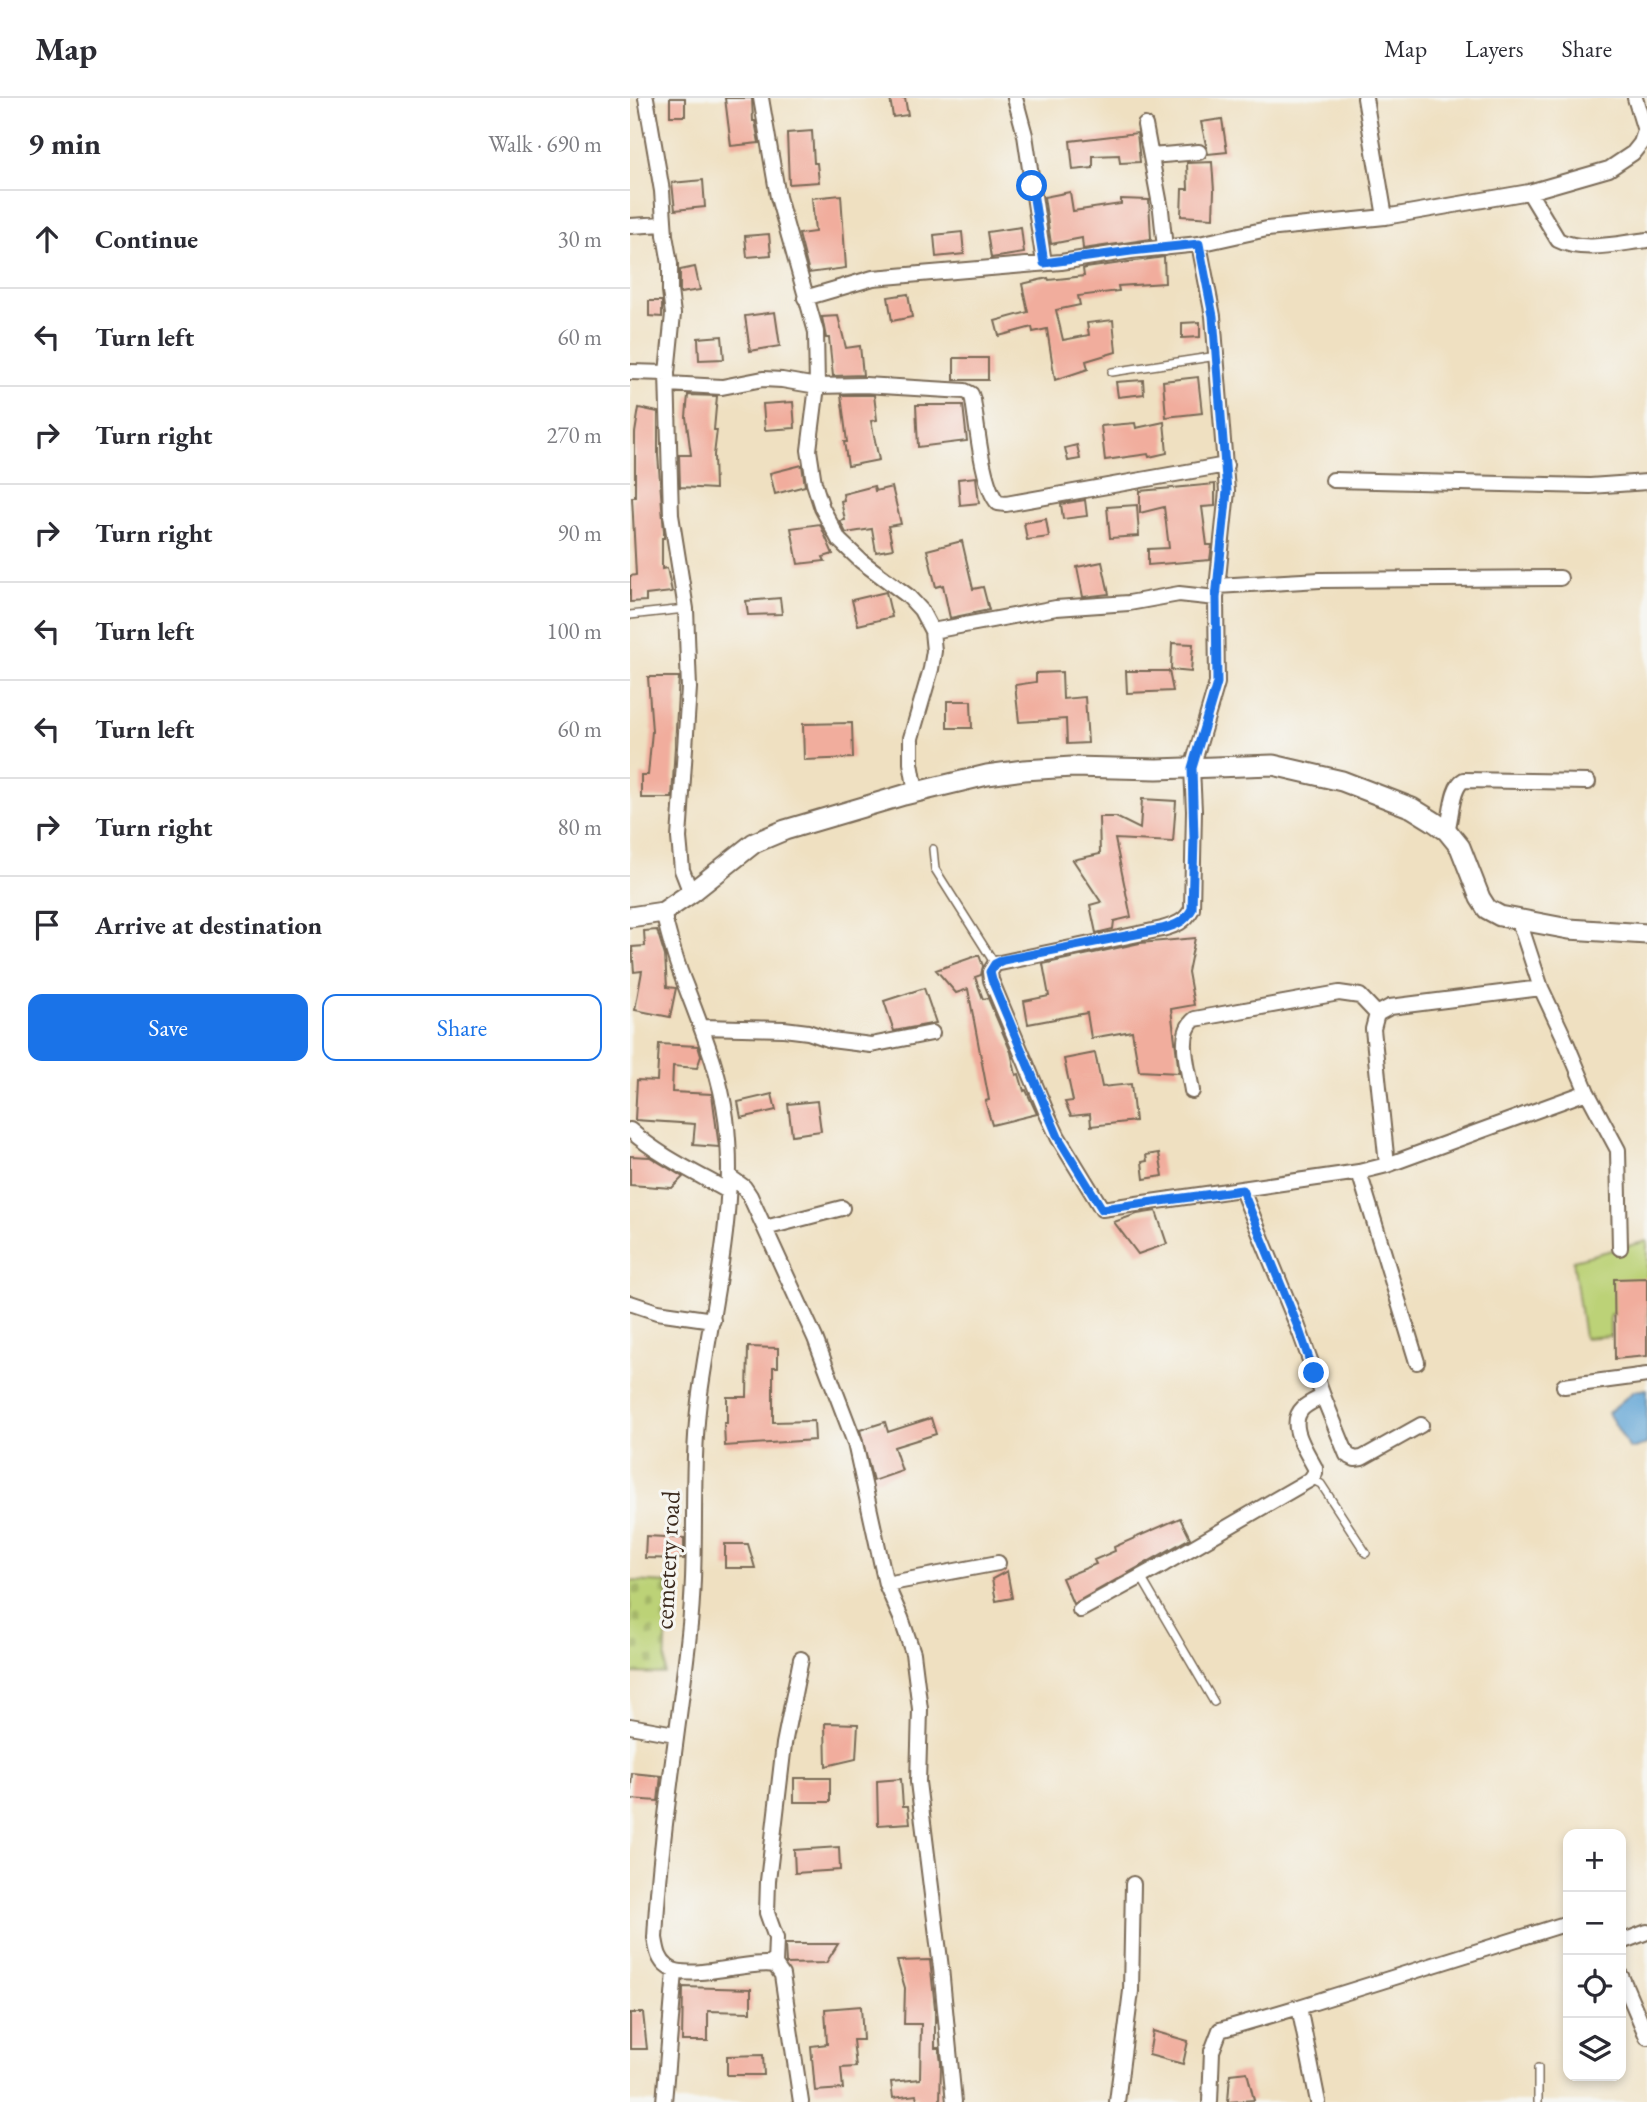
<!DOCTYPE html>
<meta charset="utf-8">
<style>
body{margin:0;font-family:"EB Garamond",serif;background:#f2f2f3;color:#2b2b33}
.controls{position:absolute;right:21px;bottom:21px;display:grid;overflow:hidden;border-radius:14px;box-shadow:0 4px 10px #0003}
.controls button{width:63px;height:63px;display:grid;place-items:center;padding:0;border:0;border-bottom:2px solid #e1e1e2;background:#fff;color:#2b2b33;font:35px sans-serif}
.stop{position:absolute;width:21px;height:21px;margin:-16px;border:5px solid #1a73e8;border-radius:50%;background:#fff}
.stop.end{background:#1a73e8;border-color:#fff;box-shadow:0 2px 7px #0008}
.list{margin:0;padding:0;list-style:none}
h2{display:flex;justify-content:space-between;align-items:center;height:91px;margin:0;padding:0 28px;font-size:30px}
h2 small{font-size:23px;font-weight:400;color:#7c7c81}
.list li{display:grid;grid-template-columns:46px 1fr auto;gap:21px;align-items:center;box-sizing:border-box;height:98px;padding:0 28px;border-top:2px solid #e1e1e2}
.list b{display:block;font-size:26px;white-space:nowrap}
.list em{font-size:23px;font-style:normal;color:#7c7c81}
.actions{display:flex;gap:14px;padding:21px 28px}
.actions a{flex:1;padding:16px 0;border:2px solid #1a73e8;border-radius:14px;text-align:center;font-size:24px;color:#1a73e8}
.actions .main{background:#1a73e8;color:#fff}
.icon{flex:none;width:38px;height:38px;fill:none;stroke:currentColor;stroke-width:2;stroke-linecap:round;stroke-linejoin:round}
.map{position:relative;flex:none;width:1017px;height:2004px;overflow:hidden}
header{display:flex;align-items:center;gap:42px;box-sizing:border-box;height:98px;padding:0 35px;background:#fff;border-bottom:2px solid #e1e1e2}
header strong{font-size:33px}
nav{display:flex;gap:38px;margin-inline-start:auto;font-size:24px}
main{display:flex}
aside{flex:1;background:#fff}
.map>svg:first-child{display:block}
.green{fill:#bcd277;stroke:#7c7e4a;stroke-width:2}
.cemetery{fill:url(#cemetery-stones);stroke:#7c7e4a;stroke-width:2}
.water{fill:#61a4d5;stroke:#4e677a;stroke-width:2}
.building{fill:#f1ad9d}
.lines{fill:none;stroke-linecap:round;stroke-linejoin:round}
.service-casing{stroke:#7a6a57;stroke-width:10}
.minor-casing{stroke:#7a6a57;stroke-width:18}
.tertiary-casing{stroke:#7a6a57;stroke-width:23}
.service{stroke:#fff;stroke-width:7}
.minor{stroke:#fff;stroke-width:14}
.tertiary{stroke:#fff;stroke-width:19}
.route{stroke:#1a73e8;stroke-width:9}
.labels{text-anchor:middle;stroke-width:6;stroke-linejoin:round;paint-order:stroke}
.street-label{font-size:26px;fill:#3b2a1e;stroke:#f6f6f2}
</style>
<header>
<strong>Map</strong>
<nav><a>Map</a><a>Layers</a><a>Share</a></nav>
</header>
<main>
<aside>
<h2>9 min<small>Walk · 690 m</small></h2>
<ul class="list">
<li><svg class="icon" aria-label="ahead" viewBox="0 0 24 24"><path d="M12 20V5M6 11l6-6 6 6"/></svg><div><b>Continue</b></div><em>30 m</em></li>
<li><svg class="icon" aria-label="left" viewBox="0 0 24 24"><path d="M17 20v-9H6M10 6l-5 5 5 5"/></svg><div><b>Turn left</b></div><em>60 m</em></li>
<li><svg class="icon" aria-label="right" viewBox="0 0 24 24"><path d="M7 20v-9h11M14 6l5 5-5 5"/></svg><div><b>Turn right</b></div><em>270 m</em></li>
<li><svg class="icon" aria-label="right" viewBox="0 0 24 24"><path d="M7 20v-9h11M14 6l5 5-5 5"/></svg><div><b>Turn right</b></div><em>90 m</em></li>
<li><svg class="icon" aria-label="left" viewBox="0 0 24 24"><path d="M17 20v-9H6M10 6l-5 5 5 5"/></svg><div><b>Turn left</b></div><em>100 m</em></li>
<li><svg class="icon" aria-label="left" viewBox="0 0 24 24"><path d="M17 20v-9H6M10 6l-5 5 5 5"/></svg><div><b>Turn left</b></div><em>60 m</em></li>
<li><svg class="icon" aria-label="right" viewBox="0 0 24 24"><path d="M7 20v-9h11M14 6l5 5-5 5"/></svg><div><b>Turn right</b></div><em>80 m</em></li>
<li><svg class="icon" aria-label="arrive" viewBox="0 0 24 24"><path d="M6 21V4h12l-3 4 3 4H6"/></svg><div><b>Arrive at destination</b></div></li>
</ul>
<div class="actions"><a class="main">Save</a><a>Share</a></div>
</aside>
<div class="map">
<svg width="1017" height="2004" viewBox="0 0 1017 2004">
<defs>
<pattern id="cemetery-stones" width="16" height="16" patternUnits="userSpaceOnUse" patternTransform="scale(1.75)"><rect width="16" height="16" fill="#bcd277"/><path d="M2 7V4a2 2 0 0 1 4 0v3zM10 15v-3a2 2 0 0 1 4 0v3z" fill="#a2b466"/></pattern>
</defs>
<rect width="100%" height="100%" fill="#f6f6f2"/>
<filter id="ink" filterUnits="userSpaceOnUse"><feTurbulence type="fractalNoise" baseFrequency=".0143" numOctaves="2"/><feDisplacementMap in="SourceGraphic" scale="14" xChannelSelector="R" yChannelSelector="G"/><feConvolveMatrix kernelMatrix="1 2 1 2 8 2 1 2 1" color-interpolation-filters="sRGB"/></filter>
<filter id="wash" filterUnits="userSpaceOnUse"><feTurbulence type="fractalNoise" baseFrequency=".00686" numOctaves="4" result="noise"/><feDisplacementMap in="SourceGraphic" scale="28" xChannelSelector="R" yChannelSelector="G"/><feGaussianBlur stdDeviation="1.57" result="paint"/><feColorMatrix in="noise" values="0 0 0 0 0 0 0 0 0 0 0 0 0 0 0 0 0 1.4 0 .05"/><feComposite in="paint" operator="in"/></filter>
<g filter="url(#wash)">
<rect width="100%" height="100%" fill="#efe0c1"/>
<path class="green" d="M 1017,1143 L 1017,1225 L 1012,1219 L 980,1216 L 980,1238 L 954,1240 L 943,1162 Z"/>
<path class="cemetery" d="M 0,1483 L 38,1485 L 35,1576 L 0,1575 Z"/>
<path class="water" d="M 1017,1291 L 1017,1346 L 1000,1351 L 978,1315 L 1004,1293 Z"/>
<g id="blocks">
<path class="building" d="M 40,0 L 55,0 L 55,18 L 40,18 Z
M 95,0 L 122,0 L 123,23 L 125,23 L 129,45 L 101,48 Z
M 260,0 L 275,0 L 278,17 L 263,19 Z
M 592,21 L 597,54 L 578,56 L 571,24 Z
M 182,33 L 184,65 L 187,65 L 189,84 L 159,86 L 157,35 Z
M 507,35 L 510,64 L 490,65 L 489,57 L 463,58 L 463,70 L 443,72 L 440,43 Z
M 582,64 L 584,93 L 583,120 L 551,118 L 552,91 L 558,91 L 557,65 Z
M 73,82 L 75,109 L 45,112 L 42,85 Z
M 440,94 L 443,113 L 491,106 L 491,101 L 519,102 L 521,141 L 453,151 L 452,140 L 421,146 L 414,99 Z
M 211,97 L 216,170 L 179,175 L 169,136 L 185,134 L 182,100 Z
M 391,129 L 394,155 L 361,160 L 357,134 Z
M 332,134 L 334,156 L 306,159 L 304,137 Z
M 139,136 L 141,157 L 117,159 L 115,138 Z
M 534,159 L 535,185 L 488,188 L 489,193 L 448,198 L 450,207 L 426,212 L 433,242 L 459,237 L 457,225 L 483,222 L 486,254 L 456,263 L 458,271 L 425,282 L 417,231 L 403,234 L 402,229 L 369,238 L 365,223 L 398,214 L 392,186 L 418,180 L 419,182 L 454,178 L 453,171 L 456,170 Z
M 65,169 L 70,192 L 50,195 L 50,172 Z
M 278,196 L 282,219 L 262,223 L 258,199 Z
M 19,203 L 32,203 L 32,219 L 19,218 Z
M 145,214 L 150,248 L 120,253 L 115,218 Z
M 208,218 L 216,250 L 230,248 L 233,277 L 203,278 L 199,240 L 196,240 L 192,219 Z
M 570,224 L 570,239 L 552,240 L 552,225 Z
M 92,238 L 94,261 L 69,262 L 68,240 Z
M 324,260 L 358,260 L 358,282 L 324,282 Z
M 568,279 L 572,315 L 536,319 L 533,283 Z
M 513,282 L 514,296 L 488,299 L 486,284 Z
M 58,297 L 87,298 L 84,332 L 87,332 L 84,357 L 85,391 L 50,389 L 49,357 L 61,357 L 56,319 Z
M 211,297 L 244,297 L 247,322 L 241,323 L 249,362 L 218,368 L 214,344 L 217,344 Z
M 163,304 L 165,330 L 135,332 L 133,306 Z
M 286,307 L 333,307 L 337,343 L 288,349 Z
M 9,310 L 28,314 L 28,357 L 34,434 L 34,440 L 32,440 L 32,471 L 37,470 L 42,494 L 16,497 L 16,503 L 0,504 L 0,478 L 6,477 L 2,399 L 5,399 L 5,335 Z
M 534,324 L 537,355 L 519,359 L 518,356 L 475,362 L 471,328 L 505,325 L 506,330 Z
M 447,347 L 450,361 L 438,363 L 435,350 Z
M 172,367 L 175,388 L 145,396 L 140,375 Z
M 346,379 L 349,405 L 330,407 L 328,381 Z
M 585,386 L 585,408 L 572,409 L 577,447 L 582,447 L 580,462 L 518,467 L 518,451 L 539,450 L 534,409 L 510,415 L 510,393 Z
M 244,388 L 245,393 L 262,389 L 271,426 L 258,428 L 263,451 L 246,454 L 242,431 L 216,435 L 210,423 L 215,422 L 211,403 L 214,402 L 213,396 Z
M 455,402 L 457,418 L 433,421 L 431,406 Z
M 507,407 L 509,438 L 480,440 L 477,409 Z
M 416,421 L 419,439 L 397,442 L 394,425 Z
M 190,426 L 203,456 L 193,459 L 195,463 L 168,466 L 161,430 Z
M 332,443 L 343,491 L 353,489 L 359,512 L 320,520 L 313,487 L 306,489 L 297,452 Z
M 472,464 L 479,496 L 453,499 L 447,469 Z
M 256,494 L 262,519 L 228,527 L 222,502 Z
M 150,500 L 152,516 L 118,517 L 116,503 Z
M 542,545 L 563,546 L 561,574 L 541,572 Z
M 496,573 L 539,573 L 543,593 L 497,595 Z
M 432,574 L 433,601 L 455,599 L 458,645 L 437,646 L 436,621 L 389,624 L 385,587 L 406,584 L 406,575 Z
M 18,579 L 49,579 L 42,700 L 11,700 L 11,677 L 18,677 L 22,633 Z
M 317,603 L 341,603 L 342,630 L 317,630 Z
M 222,625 L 223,660 L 174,662 L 173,626 Z
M 512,701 L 546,703 L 543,744 L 485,741 L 501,819 L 484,823 L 483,831 L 466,835 L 460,807 L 471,804 L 443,762 L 470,756 L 469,719 L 486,719 L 510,731 Z
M 27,832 L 35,858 L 37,889 L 46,890 L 40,919 L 5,912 L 12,873 L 4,874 L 2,849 L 15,848 L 14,833 Z
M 565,840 L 558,874 L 564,907 L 541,911 L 549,975 L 509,973 L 502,933 L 461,940 L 457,915 L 398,926 L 394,903 L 419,898 L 413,866 L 510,845 Z
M 349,857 L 353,868 L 351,877 L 345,879 L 353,901 L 358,900 L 381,954 L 386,977 L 389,976 L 394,993 L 396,992 L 407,1016 L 362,1027 L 355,1003 L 359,1002 L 338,891 L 326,895 L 306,872 Z
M 294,890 L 306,925 L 264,933 L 254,903 Z
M 29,946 L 68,948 L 71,958 L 67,970 L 43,968 L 42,994 L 82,996 L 89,1049 L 63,1047 L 65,1026 L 5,1022 L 7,982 L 27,983 Z
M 465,955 L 472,989 L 501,986 L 505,1023 L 461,1028 L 460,1016 L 441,1018 L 435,1004 L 443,1003 L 434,961 Z
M 142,996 L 146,1012 L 111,1020 L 108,1004 Z
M 187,1003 L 191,1033 L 162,1037 L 158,1006 Z
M 529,1055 L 533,1078 L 514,1081 L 512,1064 L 517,1063 L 516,1057 Z
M 0,1058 L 20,1059 L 53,1079 L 42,1090 L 0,1087 Z
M 526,1113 L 537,1146 L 508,1156 L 484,1124 L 507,1116 Z
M 1017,1180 L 1017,1258 L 985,1261 L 984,1181 Z
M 118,1249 L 148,1250 L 148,1269 L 143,1269 L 143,1324 L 184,1323 L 185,1342 L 95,1348 L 94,1325 L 97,1325 L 97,1299 L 117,1299 Z
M 301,1320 L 306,1336 L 264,1349 L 272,1373 L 243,1383 L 230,1332 L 255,1324 L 258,1334 Z
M 550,1420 L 560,1440 L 443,1506 L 432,1480 L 466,1466 L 464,1462 L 485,1453 L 484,1449 Z
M 16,1438 L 54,1440 L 54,1461 L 15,1460 Z
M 95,1446 L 118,1446 L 125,1470 L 95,1470 Z
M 377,1473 L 382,1500 L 366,1503 L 362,1481 Z
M 195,1625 L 228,1626 L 226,1661 L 196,1668 Z
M 2,1675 L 31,1678 L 28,1703 L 0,1701 Z
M 164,1680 L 200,1680 L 200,1704 L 164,1704 Z
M 271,1681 L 273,1708 L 278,1708 L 280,1725 L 248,1727 L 247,1683 Z
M 209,1749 L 210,1772 L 165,1775 L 164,1752 Z
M 155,1846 L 208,1846 L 196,1865 L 156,1866 Z
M 300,1862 L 305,1910 L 305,1950 L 309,1950 L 311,1965 L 310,2004 L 288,2004 L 286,1997 L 263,2000 L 261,1984 L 290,1981 L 291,1926 L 274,1926 L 275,1890 L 267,1863 Z
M 53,1889 L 121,1891 L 121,1914 L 78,1913 L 78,1943 L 52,1943 Z
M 231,1908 L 233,1942 L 223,1942 L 226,1969 L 211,1970 L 213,1991 L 185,1993 L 181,1948 L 197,1946 L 195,1911 Z
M 0,1915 L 13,1915 L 17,1951 L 0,1951 Z
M 523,1933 L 558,1943 L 553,1966 L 519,1957 Z
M 133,1957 L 134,1977 L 97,1977 L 97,1958 Z
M 617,1974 L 624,2002 L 598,2004 L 600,1976 Z"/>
</g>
</g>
<g filter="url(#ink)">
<use href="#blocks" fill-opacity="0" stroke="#7a6a57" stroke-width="2"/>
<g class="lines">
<defs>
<path id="service" d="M 482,274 L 587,258
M 0,517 L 55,511
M 303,751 L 305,771 L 365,866
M 681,1381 L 691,1386 L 736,1455
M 511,1479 L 584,1604
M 908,2004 L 908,1970"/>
<path id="minor" d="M 16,0 L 32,93 L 35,137 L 40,166 L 40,193 L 43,216 L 37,275 L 41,417 L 56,511 L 59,590 L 49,740 L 52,772 L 61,795
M 131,0 L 148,99 L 186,234 L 187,288 L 179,352 L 184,385 L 192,410 L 209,442 L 231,463 L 278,498 L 291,512 L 302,533 L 304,553 L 301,571 L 281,640 L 281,665 L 286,694
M 385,0 L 395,37 L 414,165
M 735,0 L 755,119
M 515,27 L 531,112 L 535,150
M 521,58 L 569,54
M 899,94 L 928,142 C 953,155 990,145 1017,142
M 0,128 L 34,126
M 569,146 L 583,218 L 597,393 L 586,500 L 587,585 L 562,670 L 564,713 L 562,811 C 555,824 546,827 532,831 L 365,866 L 360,874 L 361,882 L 418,1018 L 428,1039 L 472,1111 L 729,1074 L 757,1067 L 957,994
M 175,200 L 243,180 L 431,164 L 501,153 L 569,146 L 637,131 L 755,119 L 899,94 L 979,71 L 1003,55 L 1011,45 L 1015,33 L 1005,0
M 0,274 L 37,275
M 38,286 L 92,289 L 133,281 L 152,282 L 187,288 L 235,287 L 335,293 L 341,296 L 343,302 C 347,326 352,388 368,405 L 376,406 L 596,367
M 703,382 L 960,388 L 1017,384
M 587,488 L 690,482 L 930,480
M 302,533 L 426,510 L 499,505 L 549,496 L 586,500
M 817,733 C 822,718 821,689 834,682 L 958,684
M 33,814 C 39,839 46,865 56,889 C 72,932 90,974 96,1020 C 108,1116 81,1209 69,1303 C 60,1380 68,1459 59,1536 C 48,1637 30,1738 25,1840 C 27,1851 28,1862 38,1869 C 56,1885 121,1861 145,1867 L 152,1877 L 171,2004
M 889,823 L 911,890 L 933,937 L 957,994 L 988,1052 L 990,1150
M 72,929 L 154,931 L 178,934 L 201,942 L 241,947 L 302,935
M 562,993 C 559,972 546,936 565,921 L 709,895 L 730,898 L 747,916
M 0,1032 C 29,1058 64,1074 98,1093
M 757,1067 L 743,931 L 747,916 L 760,909 L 911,890
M 729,1074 L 787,1264
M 100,1079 L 114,1089 L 120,1098 L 185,1240 L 225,1345 L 256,1486 L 271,1520 L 283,1555 L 290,1611 L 288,1684 L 311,1870 L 324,2004
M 612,1092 L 668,1229 L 693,1298 L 717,1357 L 725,1361 L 732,1360 L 791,1327
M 135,1130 L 212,1110
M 0,1205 L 27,1214 L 83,1222
M 934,1288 L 1017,1277
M 256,1486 L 368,1465
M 450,1512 L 534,1466 L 681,1381 L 685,1375 L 685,1370 C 677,1354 656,1326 673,1310 C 678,1305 686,1302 693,1298
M 0,1628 L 45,1636
M 991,1844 L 1017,1834
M 145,1867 L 146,1840 L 137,1815 L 138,1783 L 154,1646 L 171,1561
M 991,1878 L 1017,1939
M 34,2004 L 45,1874
M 487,2004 L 501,1893 L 503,1786
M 580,2004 L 582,1953 L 590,1932 L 669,1909
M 688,2004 L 669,1909 L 938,1825"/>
<path id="tertiary" d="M 0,819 L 33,814 L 61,795 L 124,745 L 155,732 L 274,697 L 357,677 L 394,672 L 442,669 L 527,671 L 643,667 L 712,683 L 782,710 L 803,723 L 817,733 L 830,749 L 850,800 L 857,811 L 870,818 L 939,831 L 1017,836"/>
</defs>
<use href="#service" class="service-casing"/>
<use href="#minor" class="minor-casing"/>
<use href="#tertiary" class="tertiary-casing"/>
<use href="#service" class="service"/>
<use href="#minor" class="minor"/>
<use href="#tertiary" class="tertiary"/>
</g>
</g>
<g class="lines" filter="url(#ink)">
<path class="route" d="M 402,88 L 414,165 L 501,153 L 569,146 L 583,218 L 597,393 L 586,500 L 587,585 L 562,670 L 564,740 L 562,811 C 555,824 546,827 532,831 L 373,862 L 365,866 L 360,874 L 362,882 L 428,1039 L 472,1111 L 612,1092 L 668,1229 L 684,1275"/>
</g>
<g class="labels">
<g class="street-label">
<text transform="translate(37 1462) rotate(-87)" y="9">cemetery road</text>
</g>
</g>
</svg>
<div class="controls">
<button>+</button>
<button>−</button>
<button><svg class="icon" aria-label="locate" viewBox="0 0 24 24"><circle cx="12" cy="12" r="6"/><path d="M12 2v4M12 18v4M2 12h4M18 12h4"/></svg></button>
<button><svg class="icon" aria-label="layers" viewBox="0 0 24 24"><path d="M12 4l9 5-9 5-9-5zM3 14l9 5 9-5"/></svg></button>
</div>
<div class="stop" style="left:402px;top:88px"></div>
<div class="stop end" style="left:684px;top:1275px"></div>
</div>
</main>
